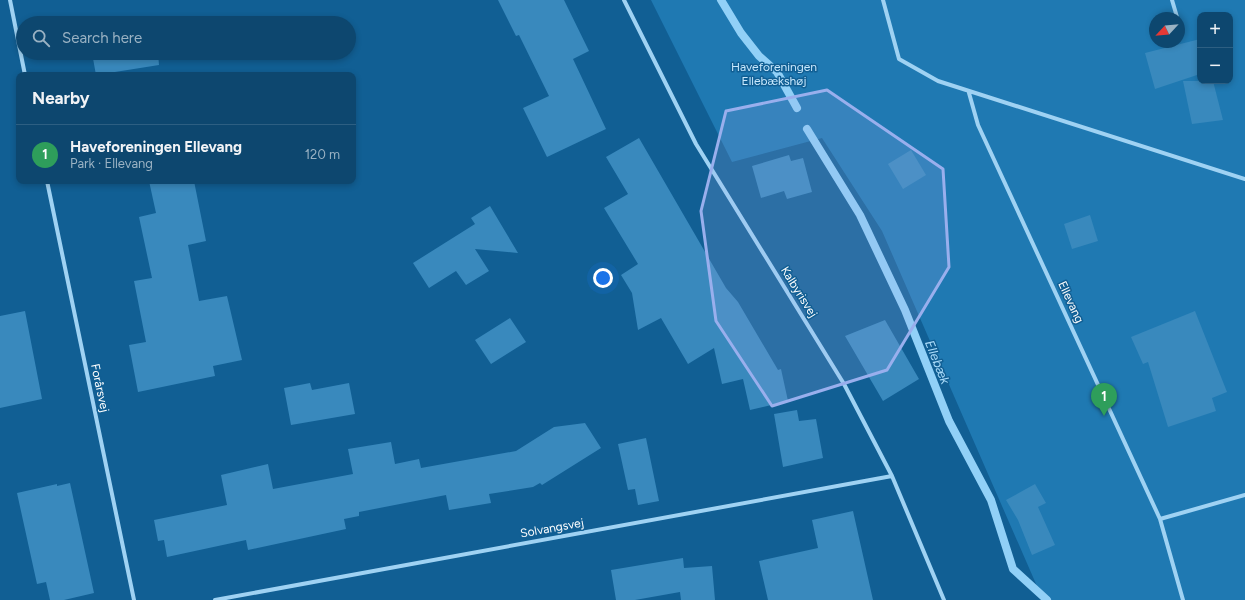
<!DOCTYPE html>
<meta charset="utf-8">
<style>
body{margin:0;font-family:Figtree,sans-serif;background:#164e74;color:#f1f3f6}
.controls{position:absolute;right:12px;top:12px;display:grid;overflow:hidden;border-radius:8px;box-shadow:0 2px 6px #0003}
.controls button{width:36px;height:36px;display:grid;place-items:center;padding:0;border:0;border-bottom:1px solid #2d5f82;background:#0d476f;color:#f1f3f6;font:20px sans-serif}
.compass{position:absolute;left:1149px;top:12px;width:36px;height:36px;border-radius:50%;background:#0d476f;box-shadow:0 2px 6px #0003;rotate:244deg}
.you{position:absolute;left:603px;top:278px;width:14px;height:14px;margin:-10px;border:3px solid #fff;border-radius:50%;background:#1a73e8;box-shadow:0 0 0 6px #1a73e833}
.badge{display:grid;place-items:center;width:26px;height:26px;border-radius:50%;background:#90b9f0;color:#fff;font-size:13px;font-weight:700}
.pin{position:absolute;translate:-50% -33px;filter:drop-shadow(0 1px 2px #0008)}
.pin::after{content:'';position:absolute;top:21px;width:14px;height:12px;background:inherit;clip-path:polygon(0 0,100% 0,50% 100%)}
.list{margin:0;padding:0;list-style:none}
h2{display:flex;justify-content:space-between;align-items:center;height:52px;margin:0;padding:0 16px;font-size:17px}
h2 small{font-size:13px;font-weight:400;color:#9ab2c3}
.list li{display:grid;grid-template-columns:26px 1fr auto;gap:12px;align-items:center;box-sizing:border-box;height:60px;padding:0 16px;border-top:1px solid #2d5f82}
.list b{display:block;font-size:15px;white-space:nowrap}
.list p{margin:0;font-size:13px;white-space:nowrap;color:#9ab2c3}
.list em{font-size:13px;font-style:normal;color:#9ab2c3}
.icon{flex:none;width:22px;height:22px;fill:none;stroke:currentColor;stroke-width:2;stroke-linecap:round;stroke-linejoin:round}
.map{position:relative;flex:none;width:1245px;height:600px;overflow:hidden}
.search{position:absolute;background:#0d476f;box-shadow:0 2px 6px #0003;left:16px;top:16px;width:340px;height:44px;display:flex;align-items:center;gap:10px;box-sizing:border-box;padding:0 14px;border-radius:22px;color:#9ab2c3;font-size:15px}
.panel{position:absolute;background:#0d476f;box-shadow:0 2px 6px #0003;left:16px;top:72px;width:340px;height:112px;border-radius:8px}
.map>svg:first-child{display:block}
.green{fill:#1f79b2;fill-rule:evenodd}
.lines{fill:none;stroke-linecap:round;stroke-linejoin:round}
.stream{stroke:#91d0f7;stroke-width:8}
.building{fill:#3989bd}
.street{stroke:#9fd2f3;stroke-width:4}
.marked{fill:#99afed;fill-opacity:0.2;stroke:#99afed;stroke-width:3;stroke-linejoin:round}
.labels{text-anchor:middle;stroke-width:3;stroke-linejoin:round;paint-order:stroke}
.park-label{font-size:12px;fill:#c7e8fd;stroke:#115f94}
.street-label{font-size:12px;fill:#fff;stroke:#115f94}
.water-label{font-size:13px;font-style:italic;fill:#abdcfa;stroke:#115f94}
</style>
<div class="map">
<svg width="1245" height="600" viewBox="0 0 1245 600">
<rect width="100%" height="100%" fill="#115f94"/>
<path class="green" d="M 651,0 L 1245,0 L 1245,600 L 1043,600 L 882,231 L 822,138 L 732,162 ZM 1200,15 L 1230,15 L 1230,81 L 1200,81 ZM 1155,18 L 1179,18 L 1179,42 L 1155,42 Z"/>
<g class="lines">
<path class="stream" d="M 721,0 L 741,33 L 759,56 L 777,72 L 797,108
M 807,129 L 860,215 L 905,310 L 949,421 L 991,500 L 1013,569 L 1047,600"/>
</g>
<path class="building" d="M 498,0 L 564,0 L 589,51 L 573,59 L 606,129 L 547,157 L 523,108 L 549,96 L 519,35 L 516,36 Z
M 1200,39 L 1200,74 L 1155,89 L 1145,53 Z
M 92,53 L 158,53 L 159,65 L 96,75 Z
M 1183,81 L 1213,81 L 1223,120 L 1192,124 Z
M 639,138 L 726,288 L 738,302 L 778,370 L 781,369 L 788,401 L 750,410 L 743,379 L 722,384 L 714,348 L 688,364 L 661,318 L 638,330 L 632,293 L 621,275 L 638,264 L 604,208 L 628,194 L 606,157 Z
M 911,150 L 926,175 L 903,189 L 888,164 Z
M 789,155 L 791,161 L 803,158 L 812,192 L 787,199 L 784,191 L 761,198 L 752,166 Z
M 149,181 L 194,181 L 206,241 L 188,245 L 199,301 L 227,296 L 242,360 L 213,366 L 215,376 L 138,392 L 129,345 L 146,342 L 134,281 L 152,278 L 139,217 L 156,213 Z
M 490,206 L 518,253 L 475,249 L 489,271 L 466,285 L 456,271 L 429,288 L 413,263 L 475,224 L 471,218 Z
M 1090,215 L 1098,241 L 1072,249 L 1064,224 Z
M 25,311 L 42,399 L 0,408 L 0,316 Z
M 1195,311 L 1227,392 L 1212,398 L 1216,411 L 1168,427 L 1148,362 L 1143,364 L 1131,337 Z
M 510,318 L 526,342 L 491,364 L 475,340 Z
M 885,320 L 919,379 L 883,401 L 845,336 Z
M 310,383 L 312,390 L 349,383 L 355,414 L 291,425 L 284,388 Z
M 797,410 L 799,421 L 816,419 L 823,458 L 783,467 L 774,414 Z
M 585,423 L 601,448 L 542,485 L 540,483 L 533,487 L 489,494 L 491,503 L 449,510 L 446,495 L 359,512 L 359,516 L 344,519 L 346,529 L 248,550 L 246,540 L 167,557 L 164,540 L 158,541 L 154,520 L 227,505 L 221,475 L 268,464 L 273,489 L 353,474 L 348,449 L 391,442 L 395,464 L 419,459 L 421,468 L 516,451 L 554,427 Z
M 646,438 L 659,501 L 638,505 L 635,489 L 628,490 L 618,444 Z
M 70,483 L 94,593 L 64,600 L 50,600 L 46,582 L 37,584 L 17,493 L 57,484 L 57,486 Z
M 1035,484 L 1046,503 L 1038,507 L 1055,545 L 1032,555 L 1018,520 L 1006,500 Z
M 853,511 L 873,600 L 768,600 L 759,561 L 818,548 L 812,520 Z
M 683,558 L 684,568 L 712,566 L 715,600 L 681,600 L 680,592 L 635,600 L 616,600 L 611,570 Z"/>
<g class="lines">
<path class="street" d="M 10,0 L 25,75
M 624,0 L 696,144 L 844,384 L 892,476 L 944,600
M 883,0 L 899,59 L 938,81 L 1245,179
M 1172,0 L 1177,17
M 969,93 L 978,125 L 1160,519 L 1183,600
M 47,181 L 134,600
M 1160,519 L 1245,495
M 215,600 L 892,476"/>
</g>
<path class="marked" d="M 827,90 L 943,169 L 949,267 L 887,370 L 772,406 L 716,321 L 701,211 L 726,111 Z"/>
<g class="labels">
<g class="park-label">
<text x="774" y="71">Haveforeningen<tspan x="774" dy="14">Ellebækshøj</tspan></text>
</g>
<g class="street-label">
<text transform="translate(799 292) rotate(58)" y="4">Kalbyrisvej</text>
<text transform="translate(1071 302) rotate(65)" y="4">Ellevang</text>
<text transform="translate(100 388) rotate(78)" y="4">Forårsvej</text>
<text transform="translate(552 528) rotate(-10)" y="4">Solvangsvej</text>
</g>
<g class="water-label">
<text transform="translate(938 362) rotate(68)" y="5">Ellebæk</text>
</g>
</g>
</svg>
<div class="controls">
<button>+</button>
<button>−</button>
</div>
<svg class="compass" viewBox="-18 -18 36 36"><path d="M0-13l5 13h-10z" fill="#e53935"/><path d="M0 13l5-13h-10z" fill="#9ab2c3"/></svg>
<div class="you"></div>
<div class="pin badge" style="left:1104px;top:416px;background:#2e9e5b">1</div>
<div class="search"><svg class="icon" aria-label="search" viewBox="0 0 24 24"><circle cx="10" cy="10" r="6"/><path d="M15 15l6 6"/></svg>Search here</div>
<section class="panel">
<h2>Nearby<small></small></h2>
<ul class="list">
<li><span class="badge" style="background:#2e9e5b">1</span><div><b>Haveforeningen Ellevang</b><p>Park · Ellevang</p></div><em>120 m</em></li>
</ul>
</section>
</div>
